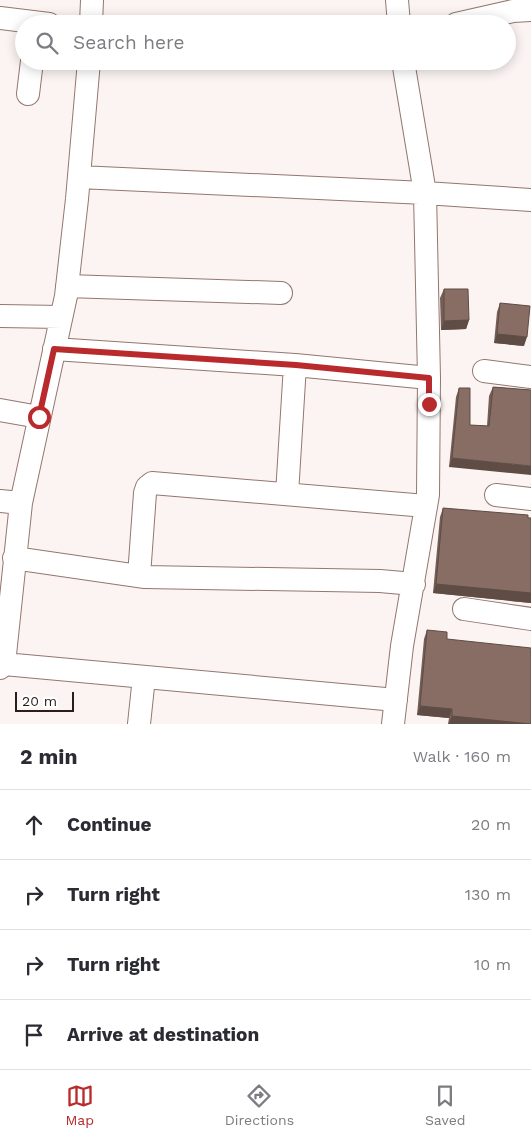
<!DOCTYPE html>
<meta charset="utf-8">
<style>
body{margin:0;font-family:"Work Sans",sans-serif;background:#f7f7f7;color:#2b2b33}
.scale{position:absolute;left:15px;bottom:12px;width:59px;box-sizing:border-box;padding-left:5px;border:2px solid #281e1a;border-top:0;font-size:14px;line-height:18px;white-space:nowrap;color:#281e1a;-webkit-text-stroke:4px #fff;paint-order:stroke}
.stop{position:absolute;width:15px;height:15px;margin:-11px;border:4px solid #b92a2c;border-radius:50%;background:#fff}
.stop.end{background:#b92a2c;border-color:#fff;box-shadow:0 1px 5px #0008}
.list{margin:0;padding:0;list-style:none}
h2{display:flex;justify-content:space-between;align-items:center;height:65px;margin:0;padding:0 20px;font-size:21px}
h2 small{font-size:16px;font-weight:400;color:#7c7c81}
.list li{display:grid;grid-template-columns:32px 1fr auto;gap:15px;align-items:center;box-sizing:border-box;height:70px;padding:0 20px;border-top:1px solid #e1e1e2}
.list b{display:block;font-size:19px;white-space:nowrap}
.list em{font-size:16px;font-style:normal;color:#7c7c81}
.icon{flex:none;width:28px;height:28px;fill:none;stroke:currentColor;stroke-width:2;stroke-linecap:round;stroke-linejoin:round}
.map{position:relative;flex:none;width:531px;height:724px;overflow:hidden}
.search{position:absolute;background:#fff;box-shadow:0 2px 12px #0003;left:15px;right:15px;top:15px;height:55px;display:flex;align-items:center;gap:12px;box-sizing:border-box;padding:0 18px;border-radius:28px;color:#7c7c81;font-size:19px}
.sheet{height:345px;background:#fff}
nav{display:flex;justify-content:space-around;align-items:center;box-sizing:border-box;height:70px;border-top:1px solid #e1e1e2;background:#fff;font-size:14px;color:#7c7c81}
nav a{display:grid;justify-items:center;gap:2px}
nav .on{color:#b92a2c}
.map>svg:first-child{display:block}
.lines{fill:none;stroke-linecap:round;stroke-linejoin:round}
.minor-casing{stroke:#92776e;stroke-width:24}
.minor{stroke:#fff;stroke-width:22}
.wall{fill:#745e55}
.shaded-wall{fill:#5e4c45}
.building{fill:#876d63;stroke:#5e4c45}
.route{stroke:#b92a2c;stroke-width:6}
</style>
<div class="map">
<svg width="531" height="724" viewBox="0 0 531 724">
<rect width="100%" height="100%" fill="#fbf4f2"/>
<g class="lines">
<defs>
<path id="minor" d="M 397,0 L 399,24
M 0,18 L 49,24
M 91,24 L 92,0
M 456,24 L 513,11 L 531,10
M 28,94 L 32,61
M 79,177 L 425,193 L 403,61
M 67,286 L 281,293
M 0,316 L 61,317
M 54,349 L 295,365 L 429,378
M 484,371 L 531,377
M 0,410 L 39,417
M 287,494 L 295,365
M 496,495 L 531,499
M 0,501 L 21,503
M 14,558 L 145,577 L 380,581 L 414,584
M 139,576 L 145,493 L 147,487 L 152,483 L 426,506
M 464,609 L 531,619
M 4,664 L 396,700
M 0,668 L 4,664 L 21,503 L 66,296 L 77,199 L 89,61
M 139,724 L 144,677
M 393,724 L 402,646 L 428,495 L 429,378 L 425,193 L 531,200"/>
</defs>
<use href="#minor" class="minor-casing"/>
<use href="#minor" class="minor"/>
</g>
<path class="wall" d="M 444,289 L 469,320 L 466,329 L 441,330 L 440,298 Z
M 500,303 L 524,346 L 494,343 L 497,312 Z
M 493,387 L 531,390 L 449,467 L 456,397 L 459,388 L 470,425 L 487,426 L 489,396 Z
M 443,508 L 531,518 L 531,603 L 433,593 L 440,517 Z
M 427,630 L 447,639 L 531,724 L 448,724 L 449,718 L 417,715 L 424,639 Z"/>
<path class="shaded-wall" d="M 469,320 L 466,329 L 441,330 L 444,321 Z
M 497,334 L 527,337 L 524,346 L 494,343 Z
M 452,458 L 531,466 L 531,475 L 449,467 Z
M 436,584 L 531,593 L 531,603 L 433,593 Z
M 420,706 L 452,709 L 449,718 L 417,715 Z
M 452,716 L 531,724 L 449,724 Z"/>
<path class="building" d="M 444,289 L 468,289 L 469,320 L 444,321 Z
M 500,303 L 530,306 L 527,337 L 497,334 Z
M 493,387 L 531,390 L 531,466 L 452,458 L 459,388 L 470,388 L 470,425 L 489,426 Z
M 443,508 L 528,515 L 528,518 L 531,518 L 531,593 L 436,584 Z
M 427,630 L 447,632 L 447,639 L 531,648 L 531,724 L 452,716 L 452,709 L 420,706 Z"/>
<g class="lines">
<path class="route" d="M 39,417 L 54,349 L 296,365 L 429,378 L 429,404"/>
</g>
</svg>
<div class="scale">20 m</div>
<div class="stop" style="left:39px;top:417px"></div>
<div class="stop end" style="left:429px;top:404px"></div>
<div class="search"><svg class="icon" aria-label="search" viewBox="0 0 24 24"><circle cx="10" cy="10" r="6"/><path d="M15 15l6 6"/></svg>Search here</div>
</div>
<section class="sheet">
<h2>2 min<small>Walk · 160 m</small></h2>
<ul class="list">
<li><svg class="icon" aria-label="ahead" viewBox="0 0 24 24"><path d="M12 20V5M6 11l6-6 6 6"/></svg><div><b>Continue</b></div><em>20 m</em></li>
<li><svg class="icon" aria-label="right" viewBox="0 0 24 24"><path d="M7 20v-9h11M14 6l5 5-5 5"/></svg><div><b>Turn right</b></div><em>130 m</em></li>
<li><svg class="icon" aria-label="right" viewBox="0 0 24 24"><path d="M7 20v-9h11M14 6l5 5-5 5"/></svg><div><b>Turn right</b></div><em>10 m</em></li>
<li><svg class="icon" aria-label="arrive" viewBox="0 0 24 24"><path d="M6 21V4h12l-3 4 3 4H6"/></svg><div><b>Arrive at destination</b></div></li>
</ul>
</section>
<nav>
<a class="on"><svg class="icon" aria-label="map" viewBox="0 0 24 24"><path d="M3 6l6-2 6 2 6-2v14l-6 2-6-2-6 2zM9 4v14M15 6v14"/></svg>Map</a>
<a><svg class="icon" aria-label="directions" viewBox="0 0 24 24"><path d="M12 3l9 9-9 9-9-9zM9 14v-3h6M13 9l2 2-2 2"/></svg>Directions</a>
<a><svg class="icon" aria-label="saved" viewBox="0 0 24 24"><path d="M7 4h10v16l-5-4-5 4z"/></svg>Saved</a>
</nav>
